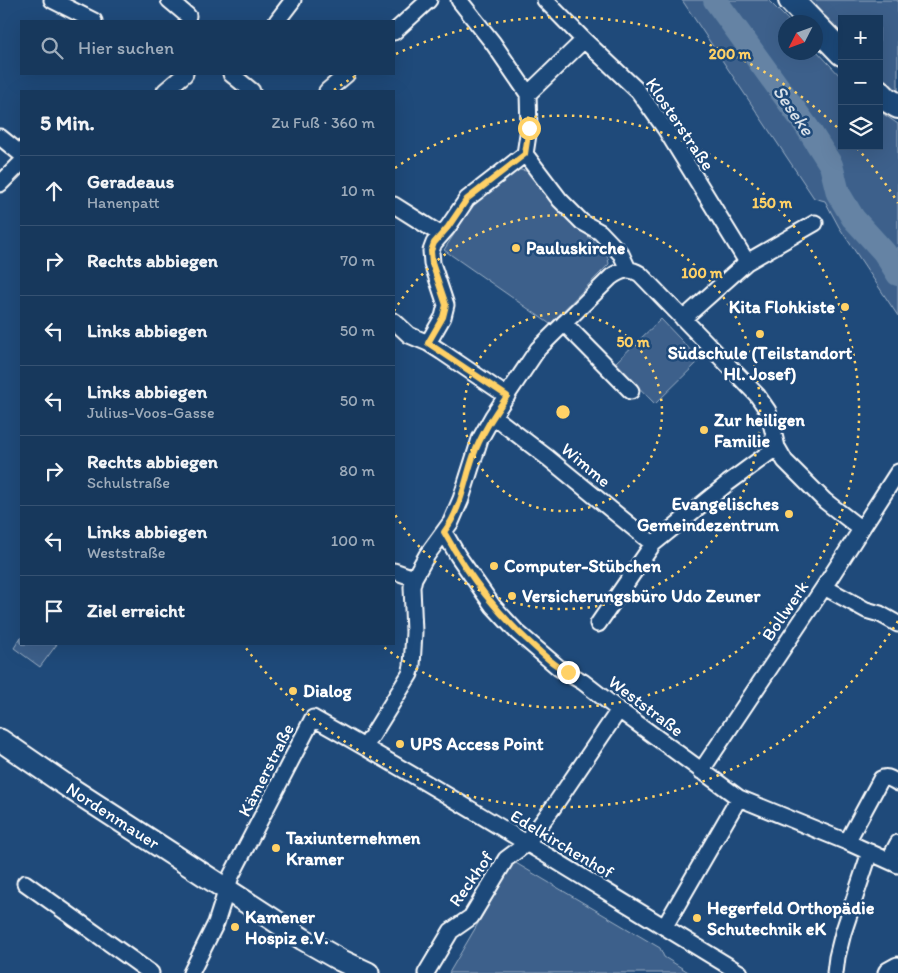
<!DOCTYPE html>
<html lang="de">
<meta charset="utf-8">
<style>
body{margin:0;font-family:Itim,sans-serif;background:#244365;color:#f1f3f6}
.controls{position:absolute;right:15px;top:15px;display:grid;overflow:hidden;border-radius:0px;box-shadow:0 5px 20px #0002}
.controls button{width:45px;height:45px;display:grid;place-items:center;padding:0;border:0;border-bottom:1px solid #365272;background:#17385c;color:#f1f3f6;font:25px sans-serif}
.compass{position:absolute;left:778px;top:15px;width:45px;height:45px;border-radius:50%;background:#17385c;box-shadow:0 5px 20px #0002;rotate:228deg}
.stop{position:absolute;width:15px;height:15px;margin:-11px;border:4px solid #ffd166;border-radius:50%;background:#fff}
.stop.end{background:#ffd166;border-color:#fff;box-shadow:0 1px 5px #0008}
.list{margin:0;padding:0;list-style:none}
h2{display:flex;justify-content:space-between;align-items:center;height:65px;margin:0;padding:0 20px;font-size:21px}
h2 small{font-size:16px;font-weight:400;color:#9eacbb}
.list li{display:grid;grid-template-columns:32px 1fr auto;gap:15px;align-items:center;box-sizing:border-box;height:70px;padding:0 20px;border-top:1px solid #365272}
.list b{display:block;font-size:19px;white-space:nowrap}
.list p{margin:0;font-size:16px;white-space:nowrap;color:#9eacbb}
.list em{font-size:16px;font-style:normal;color:#9eacbb}
.icon{flex:none;width:28px;height:28px;fill:none;stroke:currentColor;stroke-width:2;stroke-linecap:round;stroke-linejoin:round}
.map{position:relative;flex:none;width:898px;height:973px;overflow:hidden}
.search{position:absolute;background:#17385c;box-shadow:0 5px 20px #0002;left:20px;top:20px;width:375px;height:55px;display:flex;align-items:center;gap:12px;box-sizing:border-box;padding:0 18px;border-radius:0px;color:#9eacbb;font-size:19px}
.panel{position:absolute;background:#17385c;box-shadow:0 5px 20px #0002;left:20px;top:90px;width:375px;height:555px;border-radius:0px}
.map>svg:first-child{display:block}
.green{fill:#3c618b;stroke:#9eb0c5}
.lines{fill:none;stroke-linecap:round;stroke-linejoin:round}
.river{stroke:#6583a4;stroke-width:24}
.street-casing{stroke:#fff;stroke-width:19}
.secondary-casing{stroke:#fff;stroke-width:25}
.primary-casing{stroke:#fff;stroke-width:28}
.street{stroke:#1f4a7a;stroke-width:15}
.secondary{stroke:#1f4a7a;stroke-width:21}
.primary{stroke:#1f4a7a;stroke-width:24}
.route{stroke:#ffd166;stroke-width:6}
.ring{fill:none;stroke:#ffd166;stroke-width:2.5;stroke-dasharray:2.5 5}
.poi-dot{fill:#ffd166;stroke:#1f4a7a;stroke-width:2}
.labels{text-anchor:middle;stroke-width:5;stroke-linejoin:round;paint-order:stroke}
.street-label{font-size:18px;fill:#fff;stroke:#1f4a7a}
.poi-label{font-size:18px;font-weight:bold;fill:#fff;stroke:#1f4a7a;text-anchor:start}
.water-label{font-size:19px;font-style:italic;fill:#d8e0e8;stroke:#1f4a7a}
.centre{fill:#ffd166;stroke:#1f4a7a;stroke-width:2.5}
.ring-label{font-size:15px;text-anchor:middle;font-weight:bold;fill:#ffd166;stroke:#1f4a7a;stroke-width:5;stroke-linejoin:round;paint-order:stroke}
</style>
<div class="map">
<svg width="898" height="973" viewBox="0 0 898 973">
<rect width="100%" height="100%" fill="#1f4a7a"/>
<filter id="ink" filterUnits="userSpaceOnUse"><feTurbulence type="fractalNoise" baseFrequency=".02" numOctaves="2"/><feDisplacementMap in="SourceGraphic" scale="10" xChannelSelector="R" yChannelSelector="G"/><feConvolveMatrix kernelMatrix="1 2 1 2 8 2 1 2 1" color-interpolation-filters="sRGB"/></filter>
<g filter="url(#ink)">
<path class="green" d="M 682,0 L 768,0 L 790,22 L 786,22 L 786,52 L 816,52 L 816,50 L 842,78 L 842,146 L 879,146 L 879,111 L 898,124 L 898,316 L 839,227 L 825,201 L 814,198 Z
M 791,0 L 898,0 L 898,106 L 879,92 L 879,19 L 842,19 L 842,53 Z
M 516,169 L 531,172 L 546,196 L 585,233 L 608,258 L 609,264 L 550,324 L 444,250 L 472,206 L 487,191 Z
M 661,319 L 700,360 L 655,404 L 615,363 Z
M 21,637 L 21,644 L 57,644 L 40,667 L 14,648 Z
M 514,862 L 660,948 L 664,957 L 690,973 L 449,973 Z"/>
<g class="lines">
<path class="river" d="M 715,0 L 807,127 L 831,165 L 838,193 L 853,218 L 884,252 L 898,274"/>
<defs>
<path id="street" d="M 52,0 L 94,21
M 169,0 L 188,16
M 459,0 L 493,43 L 528,94 L 529,128 L 525,154 L 560,200 L 582,222 L 600,232 L 621,254 L 628,269
M 545,0 L 584,40 L 638,91 L 666,130 L 747,262 L 683,319
M 277,21 L 293,0
M 394,32 L 429,0
M 231,74 L 252,91
M 165,91 L 185,74
M 327,91 L 347,74
M 528,94 L 584,40
M 0,137 L 21,154
M 0,184 L 21,163
M 394,205 L 440,234
M 747,262 L 815,223
M 394,321 L 409,335 L 428,343 L 442,352 L 507,396
M 564,323 L 631,391
M 428,343 L 443,317 L 446,305 L 432,263 L 431,251 L 434,243 L 448,227 L 467,199 L 525,154
M 493,416 L 548,458 L 653,544
M 444,532 L 458,556 L 493,606 L 517,632 L 559,668 L 583,682 L 619,710 L 739,798 L 847,842 L 898,865
M 394,571 L 414,578
M 824,587 L 866,610 L 880,614 L 898,624
M 598,624 L 653,544 L 728,483 L 777,447
M 365,747 L 410,674 L 412,666 L 414,632 L 412,587 L 414,578 L 427,555 L 451,522 L 461,499 L 480,439 L 493,416 L 538,349 L 611,277 C 621,270 629,267 640,274 L 757,395 L 768,411 L 777,447 L 785,461 L 825,501 L 861,529
M 701,771 L 824,587 L 898,472
M 847,842 L 881,779 C 887,775 892,780 898,783
M 889,860 L 898,843
M 25,883 L 151,973
M 665,926 L 739,798
M 191,973 L 216,923 L 231,876 L 313,718 C 458,799 598,887 740,973
M 426,973 L 451,931 L 471,917 L 506,859 L 526,844 L 554,806 L 619,710
M 835,973 L 837,957 L 843,933 L 870,852"/>
<g id="secondary">
<path id="s1" d="M 0,740 L 73,790 L 303,939 L 340,960 L 368,973"/>
<path d="M 889,973 L 898,968"/>
</g>
<path id="primary" d="M 791,0 L 812,22
M 816,26 L 842,53
M 879,92 L 886,99 L 898,106"/>
</defs>
<use href="#street" class="street-casing"/>
<use href="#secondary" class="secondary-casing"/>
<use href="#primary" class="primary-casing"/>
<use href="#street" class="street"/>
<use href="#secondary" class="secondary"/>
<use href="#primary" class="primary"/>
</g>
</g>
<g class="lines" filter="url(#ink)">
<path class="route" d="M 529,128 L 525,154 L 467,199 L 448,227 L 434,243 L 431,251 L 432,263 L 446,305 L 443,317 L 428,343 L 507,396 C 494,415 481,434 473,457 C 464,483 461,510 444,532 C 470,578 497,614 537,649 C 547,658 556,667 568,672"/>
</g>
<g class="ring">
<circle cx="563" cy="412" r="99"/>
<path d="M394 311A197 197 0 1 1 394 513"/>
<path d="M395 168A296 296 0 1 1 381 645"/>
<path d="M898 621A395 395 0 0 1 243 644M334 90A395 395 0 0 1 357 75M396 54A395 395 0 0 1 840 130M857 148A395 395 0 0 1 898 203"/>
</g>
<g class="poi-dot">
<circle cx="516" cy="248" r="5"/>
<circle cx="845" cy="307" r="5"/>
<circle cx="760" cy="334" r="5"/>
<circle cx="704" cy="430" r="5"/>
<circle cx="789" cy="514" r="5"/>
<circle cx="494" cy="566" r="5"/>
<circle cx="512" cy="596" r="5"/>
<circle cx="293" cy="691" r="5"/>
<circle cx="400" cy="744" r="5"/>
<circle cx="276" cy="848" r="5"/>
<circle cx="697" cy="918" r="5"/>
<circle cx="235" cy="927" r="5"/>
</g>
<g class="labels">
<g class="street-label">
<text transform="translate(680 124) rotate(56)" y="6">Klosterstraße</text>
<text transform="translate(586 465) rotate(40)" y="6">Wimme</text>
<text transform="translate(785 611) rotate(-56)" y="6">Bollwerk</text>
<text transform="translate(646 706) rotate(37)" y="6">Weststraße</text>
<text transform="translate(266 770) rotate(-63)" y="6">Kämerstraße</text>
<text dy="6" stroke="none"><textPath href="#s1" startOffset="136">Nordenmauer</textPath></text>
<text transform="translate(562 844) rotate(31)" y="6">Edelkirchenhof</text>
<text transform="translate(471 879) rotate(-55)" y="6">Reckhof</text>
</g>
<g class="poi-label">
<text x="526" y="254">Pauluskirche</text>
<text x="835" y="313" text-anchor="end">Kita Flohkiste</text>
<text x="760" y="359" text-anchor="middle">Südschule (Teilstandort<tspan x="760" dy="21">Hl. Josef)</tspan></text>
<text x="714" y="426">Zur heiligen<tspan x="714" dy="21">Familie</tspan></text>
<text x="779" y="510" text-anchor="end">Evangelisches<tspan x="779" dy="21">Gemeindezentrum</tspan></text>
<text x="504" y="572">Computer-Stübchen</text>
<text x="522" y="602">Versicherungsbüro Udo Zeuner</text>
<text x="303" y="697">Dialog</text>
<text x="410" y="750">UPS Access Point</text>
<text x="286" y="844">Taxiunternehmen<tspan x="286" dy="21">Kramer</tspan></text>
<text x="707" y="914">Hegerfeld Orthopädie<tspan x="707" dy="21">Schutechnik eK</tspan></text>
<text x="245" y="923">Kamener<tspan x="245" dy="21">Hospiz e.V.</tspan></text>
</g>
<g class="water-label">
<text transform="translate(794 110) rotate(55)" y="7">Seseke</text>
</g>
</g>
<circle cx="563" cy="412" r="8" class="centre"/>
<g class="ring-label">
<text x="730" y="59">200 m</text>
<text x="772" y="208">150 m</text>
<text x="702" y="278">100 m</text>
<text x="633" y="347">50 m</text>
</g>
</svg>
<div class="controls">
<button>+</button>
<button>−</button>
<button><svg class="icon" aria-label="layers" viewBox="0 0 24 24"><path d="M12 4l9 5-9 5-9-5zM3 14l9 5 9-5"/></svg></button>
</div>
<svg class="compass" viewBox="-18 -18 36 36"><path d="M0-13l5 13h-10z" fill="#e53935"/><path d="M0 13l5-13h-10z" fill="#9eacbb"/></svg>
<div class="stop" style="left:529px;top:128px"></div>
<div class="stop end" style="left:568px;top:672px"></div>
<div class="search"><svg class="icon" aria-label="search" viewBox="0 0 24 24"><circle cx="10" cy="10" r="6"/><path d="M15 15l6 6"/></svg>Hier suchen</div>
<section class="panel">
<h2>5 Min.<small>Zu Fuß · 360 m</small></h2>
<ul class="list">
<li><svg class="icon" aria-label="ahead" viewBox="0 0 24 24"><path d="M12 20V5M6 11l6-6 6 6"/></svg><div><b>Geradeaus</b><p>Hanenpatt</p></div><em>10 m</em></li>
<li><svg class="icon" aria-label="right" viewBox="0 0 24 24"><path d="M7 20v-9h11M14 6l5 5-5 5"/></svg><div><b>Rechts abbiegen</b></div><em>70 m</em></li>
<li><svg class="icon" aria-label="left" viewBox="0 0 24 24"><path d="M17 20v-9H6M10 6l-5 5 5 5"/></svg><div><b>Links abbiegen</b></div><em>50 m</em></li>
<li><svg class="icon" aria-label="left" viewBox="0 0 24 24"><path d="M17 20v-9H6M10 6l-5 5 5 5"/></svg><div><b>Links abbiegen</b><p>Julius-Voos-Gasse</p></div><em>50 m</em></li>
<li><svg class="icon" aria-label="right" viewBox="0 0 24 24"><path d="M7 20v-9h11M14 6l5 5-5 5"/></svg><div><b>Rechts abbiegen</b><p>Schulstraße</p></div><em>80 m</em></li>
<li><svg class="icon" aria-label="left" viewBox="0 0 24 24"><path d="M17 20v-9H6M10 6l-5 5 5 5"/></svg><div><b>Links abbiegen</b><p>Weststraße</p></div><em>100 m</em></li>
<li><svg class="icon" aria-label="arrive" viewBox="0 0 24 24"><path d="M6 21V4h12l-3 4 3 4H6"/></svg><div><b>Ziel erreicht</b></div></li>
</ul>
</section>
</div>
